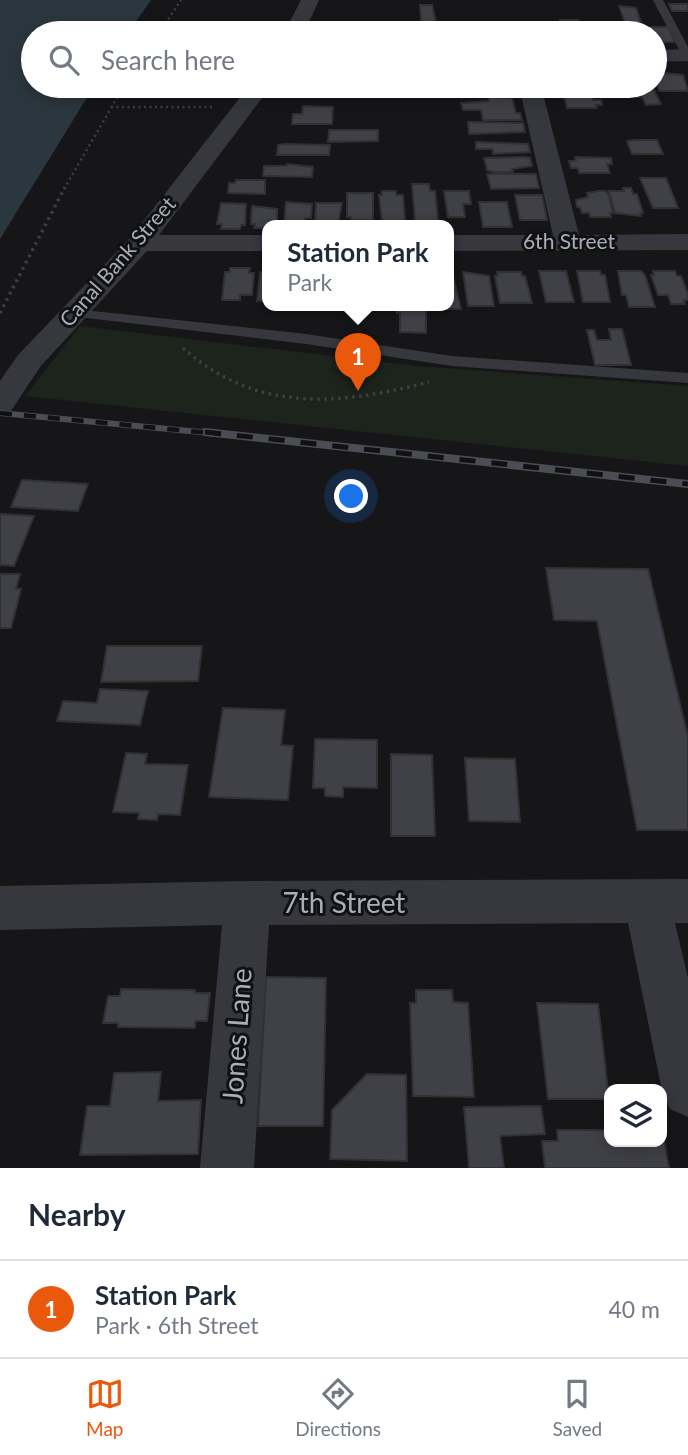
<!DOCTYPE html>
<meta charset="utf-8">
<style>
body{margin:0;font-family:Lato,sans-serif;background:#f2f2f3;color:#1f2937}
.controls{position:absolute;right:21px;bottom:21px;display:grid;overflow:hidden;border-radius:14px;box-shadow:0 4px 18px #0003}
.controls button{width:63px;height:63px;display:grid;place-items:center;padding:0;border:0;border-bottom:2px solid #e0e1e3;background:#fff;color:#1f2937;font:35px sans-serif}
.you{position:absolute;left:352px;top:497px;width:24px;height:24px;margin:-18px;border:5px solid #fff;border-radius:50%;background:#1a73e8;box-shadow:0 0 0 10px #1a73e833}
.badge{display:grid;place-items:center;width:46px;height:46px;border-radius:50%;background:#ea580c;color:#fff;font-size:23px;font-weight:700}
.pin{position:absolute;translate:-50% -58px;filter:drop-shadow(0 2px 4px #0008)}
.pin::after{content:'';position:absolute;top:37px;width:24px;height:21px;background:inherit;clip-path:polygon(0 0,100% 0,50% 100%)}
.popup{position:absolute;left:262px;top:220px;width:192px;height:91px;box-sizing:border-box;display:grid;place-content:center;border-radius:14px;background:#fff;filter:drop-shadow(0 2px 5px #0005);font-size:23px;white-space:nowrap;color:#747a83}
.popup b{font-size:26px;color:#1f2937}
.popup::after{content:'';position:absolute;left:50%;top:100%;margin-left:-14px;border:14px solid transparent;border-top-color:#fff}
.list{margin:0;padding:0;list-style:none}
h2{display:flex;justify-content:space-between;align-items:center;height:91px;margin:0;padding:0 28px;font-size:30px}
h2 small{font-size:23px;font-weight:400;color:#747a83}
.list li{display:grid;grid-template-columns:46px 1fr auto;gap:21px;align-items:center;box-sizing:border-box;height:98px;padding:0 28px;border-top:2px solid #e0e1e3}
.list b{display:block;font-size:26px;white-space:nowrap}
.list p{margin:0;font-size:23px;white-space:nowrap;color:#747a83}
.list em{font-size:23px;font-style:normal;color:#747a83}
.icon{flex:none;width:38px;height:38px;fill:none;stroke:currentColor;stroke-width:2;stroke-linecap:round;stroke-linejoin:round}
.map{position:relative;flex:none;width:688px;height:1168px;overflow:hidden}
.search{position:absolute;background:#fff;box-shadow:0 4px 18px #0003;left:21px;right:21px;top:21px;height:77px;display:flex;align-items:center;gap:18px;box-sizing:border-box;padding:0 24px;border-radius:38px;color:#747a83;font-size:26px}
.sheet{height:189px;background:#fff}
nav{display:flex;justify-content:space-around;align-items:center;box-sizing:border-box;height:98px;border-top:2px solid #e0e1e3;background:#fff;font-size:19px;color:#747a83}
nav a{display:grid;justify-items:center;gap:4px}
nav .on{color:#ea580c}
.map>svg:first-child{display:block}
.green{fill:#1c241c}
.water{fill:#2b373e}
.building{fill:#404146;stroke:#303035;stroke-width:2}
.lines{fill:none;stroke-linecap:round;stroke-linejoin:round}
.path-far1{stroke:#3d4045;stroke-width:2.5;stroke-dasharray:2 3.5;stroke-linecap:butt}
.path{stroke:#3d4045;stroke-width:3.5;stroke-dasharray:2.5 4.5;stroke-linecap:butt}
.service{fill:#37383e;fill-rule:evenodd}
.minor{fill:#37383e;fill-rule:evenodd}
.rail-far1-casing{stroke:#4a4d53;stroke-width:6}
.rail-casing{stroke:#4a4d53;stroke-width:8}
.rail-far1{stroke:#111114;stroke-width:4.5;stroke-dasharray:12;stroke-linecap:butt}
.rail{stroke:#111114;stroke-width:5;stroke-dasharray:16;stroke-linecap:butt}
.labels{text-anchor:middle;stroke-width:6;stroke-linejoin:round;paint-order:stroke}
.far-street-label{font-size:21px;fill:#a7aeba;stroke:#111114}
.near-street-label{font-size:28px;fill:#a7aeba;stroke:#111114}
</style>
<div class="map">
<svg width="688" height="1168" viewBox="0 0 688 1168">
<rect width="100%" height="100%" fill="#161619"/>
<path class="green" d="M 80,326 L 417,366 L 688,386 L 688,466 L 25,396 Z"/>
<path class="water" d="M 0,0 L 151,0 L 128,33 L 33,33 L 33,86 L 94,86 L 0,239 Z"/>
<path class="building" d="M 669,4 L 688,4 L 688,11 L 672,11 Z
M 420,5 L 432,5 L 436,22 L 421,22 Z
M 619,6 L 636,8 L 643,28 L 627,28 Z
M 560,20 L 578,20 L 579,24 L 584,24 L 587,33 L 564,33 Z
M 339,22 L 358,22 L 358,26 L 383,26 L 383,33 L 338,33 Z
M 400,25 L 418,26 L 419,33 L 398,33 L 397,26 Z
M 487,25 L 491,33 L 465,33 L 464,26 Z
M 429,27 L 456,27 L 457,33 L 430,33 Z
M 497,27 L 521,27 L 522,33 L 498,33 Z
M 651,27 L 668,27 L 675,42 L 658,42 Z
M 662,73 L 683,75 L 688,91 L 659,91 L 655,75 L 663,75 Z
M 457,86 L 486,87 L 488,95 L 473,96 L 472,88 L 457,88 Z
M 578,86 L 597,86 L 600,91 L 580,92 Z
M 627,86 L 652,86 L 661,104 L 646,105 L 642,97 L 637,97 L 633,89 Z
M 564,95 L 592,96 L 593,100 L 601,100 L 602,105 L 596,105 L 597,108 L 567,108 Z
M 489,97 L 512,98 L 516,113 L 520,113 L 522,120 L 483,120 L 481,110 L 463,110 L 461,103 L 489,101 Z
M 303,106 L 333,107 L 332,124 L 292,124 L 293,114 L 302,114 Z
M 468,122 L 523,123 L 525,132 L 469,134 Z
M 329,130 L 378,130 L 378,141 L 328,142 Z
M 634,140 L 657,140 L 663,154 L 632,154 L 627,141 Z
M 476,142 L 528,144 L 530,152 L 493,154 L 493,149 L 476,149 Z
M 284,144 L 330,145 L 329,155 L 277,155 L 278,145 Z
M 524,157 L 530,158 L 532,166 L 512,169 L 513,172 L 493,172 L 487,170 L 484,158 Z
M 575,157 L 611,158 L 612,164 L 607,164 L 610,173 L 579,173 L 578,168 L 571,168 L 569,161 L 576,161 Z
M 287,164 L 313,167 L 312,177 L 263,176 L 264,166 L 287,166 Z
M 487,174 L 536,174 L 539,188 L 491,189 Z
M 640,178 L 666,178 L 678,208 L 653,208 Z
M 236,180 L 265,180 L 265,194 L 228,193 L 229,183 L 235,183 Z
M 412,184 L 429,184 L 430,191 L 435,191 L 438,221 L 415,221 Z
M 623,188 L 631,188 L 633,194 L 637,194 L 643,213 L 640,213 L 641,216 L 615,213 L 609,191 L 624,191 Z
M 382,191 L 396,191 L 396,195 L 403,195 L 405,221 L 382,221 L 379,195 L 382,195 Z
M 444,191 L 469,191 L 471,204 L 463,204 L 465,217 L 448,217 Z
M 598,191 L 606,191 L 609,196 L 613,213 L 610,213 L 611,217 L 590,217 L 589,213 L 582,213 L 580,207 L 577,207 L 576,200 L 588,197 L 587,193 Z
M 347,193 L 373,193 L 373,220 L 351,220 L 351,217 L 347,217 Z
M 515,195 L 542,195 L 547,220 L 520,220 Z
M 286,202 L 312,204 L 311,218 L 305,218 L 305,225 L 284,225 Z
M 479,202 L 507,202 L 512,227 L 483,227 Z
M 221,203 L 246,204 L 245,225 L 241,225 L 240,229 L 221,229 L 222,224 L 217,224 Z
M 316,203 L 342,203 L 338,224 L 315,224 Z
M 252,206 L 277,209 L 277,224 L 267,225 L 267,228 L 254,228 L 255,224 L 251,224 Z
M 230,268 L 250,268 L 249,273 L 254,273 L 252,295 L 240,295 L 240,300 L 222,300 L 225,272 L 230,272 Z
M 263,269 L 267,269 L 267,301 L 257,301 L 260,272 L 263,272 Z
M 539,271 L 566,271 L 574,302 L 546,302 Z
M 577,271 L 600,271 L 601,275 L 605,275 L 610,302 L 583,302 Z
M 618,271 L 641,271 L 645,275 L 655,307 L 629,307 L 626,295 L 622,295 Z
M 653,271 L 675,271 L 677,276 L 681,276 L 688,294 L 688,300 L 684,300 L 685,304 L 671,304 L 668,295 L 658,295 L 651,275 L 654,275 Z
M 463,272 L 489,276 L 494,306 L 468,306 Z
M 497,272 L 521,272 L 522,276 L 525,276 L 532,303 L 500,303 L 495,276 L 498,276 Z
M 449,276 L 453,276 L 461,309 L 427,309 L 427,305 L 449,305 Z
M 397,305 L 422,305 L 422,310 L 426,310 L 426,333 L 400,332 L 400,313 L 397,313 Z
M 609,329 L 622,329 L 631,365 L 595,365 L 587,330 L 594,330 L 597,340 L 611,340 Z
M 22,480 L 88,484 L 78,511 L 11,507 Z
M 0,514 L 34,516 L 14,566 L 0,565 Z
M 546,568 L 648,569 L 688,737 L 688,830 L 637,830 L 597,621 L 554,620 Z
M 0,574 L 20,574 L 16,589 L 21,589 L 11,628 L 0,628 Z
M 107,646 L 202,646 L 198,681 L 101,682 Z
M 100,689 L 148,691 L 140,725 L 57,721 L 63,701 L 97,703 Z
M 223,708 L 285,710 L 281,745 L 293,746 L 288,800 L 209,797 Z
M 315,739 L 377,740 L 377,788 L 343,787 L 343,797 L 325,796 L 325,788 L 313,788 Z
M 126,753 L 147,754 L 145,764 L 188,765 L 180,815 L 158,814 L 157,820 L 138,819 L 139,813 L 113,812 Z
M 391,754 L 432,755 L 435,836 L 391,836 Z
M 465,758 L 515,759 L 520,822 L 469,821 Z
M 266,977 L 326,978 L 323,1126 L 258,1126 Z
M 121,989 L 195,990 L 195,993 L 210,993 L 207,1021 L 195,1021 L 195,1028 L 118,1027 L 118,1023 L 103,1023 L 108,996 L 120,996 Z
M 416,990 L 452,990 L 453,1002 L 468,1003 L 474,1097 L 413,1096 L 410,1003 L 416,1003 Z
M 537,1003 L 598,1004 L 609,1099 L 548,1099 Z
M 161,1072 L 158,1101 L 201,1100 L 198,1154 L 80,1155 L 87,1106 L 110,1106 L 114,1073 Z
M 367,1074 L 406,1075 L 407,1161 L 330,1159 L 332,1110 Z
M 541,1106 L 545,1134 L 500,1136 L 504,1168 L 469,1168 L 464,1107 Z
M 557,1130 L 609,1130 L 609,1142 L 662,1142 L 663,1135 L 669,1168 L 545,1168 L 542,1141 L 558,1141 Z"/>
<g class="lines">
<path class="path-far1" d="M 159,33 L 181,0
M 111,107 L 212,107
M 64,189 L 124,86"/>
<path class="path" d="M 0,313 L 65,187
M 183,348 C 257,414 340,405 429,382"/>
<path class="service" d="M 653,0 L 663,0 L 688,47 L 688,58 L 682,55 Z
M 75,309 L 306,334 L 452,356 L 688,373 L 688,383 L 452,366 L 306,344 L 70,316 L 68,313 Z"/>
<path class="minor" d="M 301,0 L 319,0 L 304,33 L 284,33 Z
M 688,49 L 688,61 L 655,62 L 655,50 Z
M 249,86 L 271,86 L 159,235 L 267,235 L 267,251 L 147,251 L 40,367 L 11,411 L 0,414 L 0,381 L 18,355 L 131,237 Z
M 519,86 L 541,86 L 579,235 L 688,234 L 688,250 L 449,251 L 449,235 L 553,235 Z
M 688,879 L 688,923 L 675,923 L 688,978 L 688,1117 L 670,1109 L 662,1091 L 628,923 L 269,925 L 254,1168 L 200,1168 L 222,925 L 0,930 L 0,886 L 247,881 Z"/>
<defs>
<path id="rail-far1" d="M 0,413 L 221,434"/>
<path id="rail" d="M 205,432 L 688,484"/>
</defs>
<use href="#rail-far1" class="rail-far1-casing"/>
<use href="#rail" class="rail-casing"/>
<use href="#rail-far1" class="rail-far1"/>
<use href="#rail" class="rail"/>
</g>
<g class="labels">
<g class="far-street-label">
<text x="569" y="249">6th Street</text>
<text transform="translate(118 262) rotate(-49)" y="7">Canal Bank Street</text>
</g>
<g class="near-street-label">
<text x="344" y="913">7th Street</text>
<text transform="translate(237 1036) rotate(-86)" y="10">Jones Lane</text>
</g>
</g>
</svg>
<div class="controls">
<button><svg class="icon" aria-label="layers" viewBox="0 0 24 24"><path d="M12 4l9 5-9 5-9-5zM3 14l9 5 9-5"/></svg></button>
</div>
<div class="you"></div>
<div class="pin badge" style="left:358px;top:391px">1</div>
<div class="popup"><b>Station Park</b>Park</div>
<div class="search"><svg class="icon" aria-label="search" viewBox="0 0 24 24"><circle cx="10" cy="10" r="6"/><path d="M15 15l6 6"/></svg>Search here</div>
</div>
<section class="sheet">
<h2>Nearby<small></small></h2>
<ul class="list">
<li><span class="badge">1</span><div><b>Station Park</b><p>Park · 6th Street</p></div><em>40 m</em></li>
</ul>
</section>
<nav>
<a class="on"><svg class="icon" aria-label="map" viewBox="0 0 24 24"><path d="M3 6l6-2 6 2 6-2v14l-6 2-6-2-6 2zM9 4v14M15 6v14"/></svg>Map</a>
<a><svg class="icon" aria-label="directions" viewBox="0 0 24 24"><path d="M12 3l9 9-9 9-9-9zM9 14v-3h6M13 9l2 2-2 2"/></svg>Directions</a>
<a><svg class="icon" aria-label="saved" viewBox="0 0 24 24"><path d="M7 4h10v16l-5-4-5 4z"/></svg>Saved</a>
</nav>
